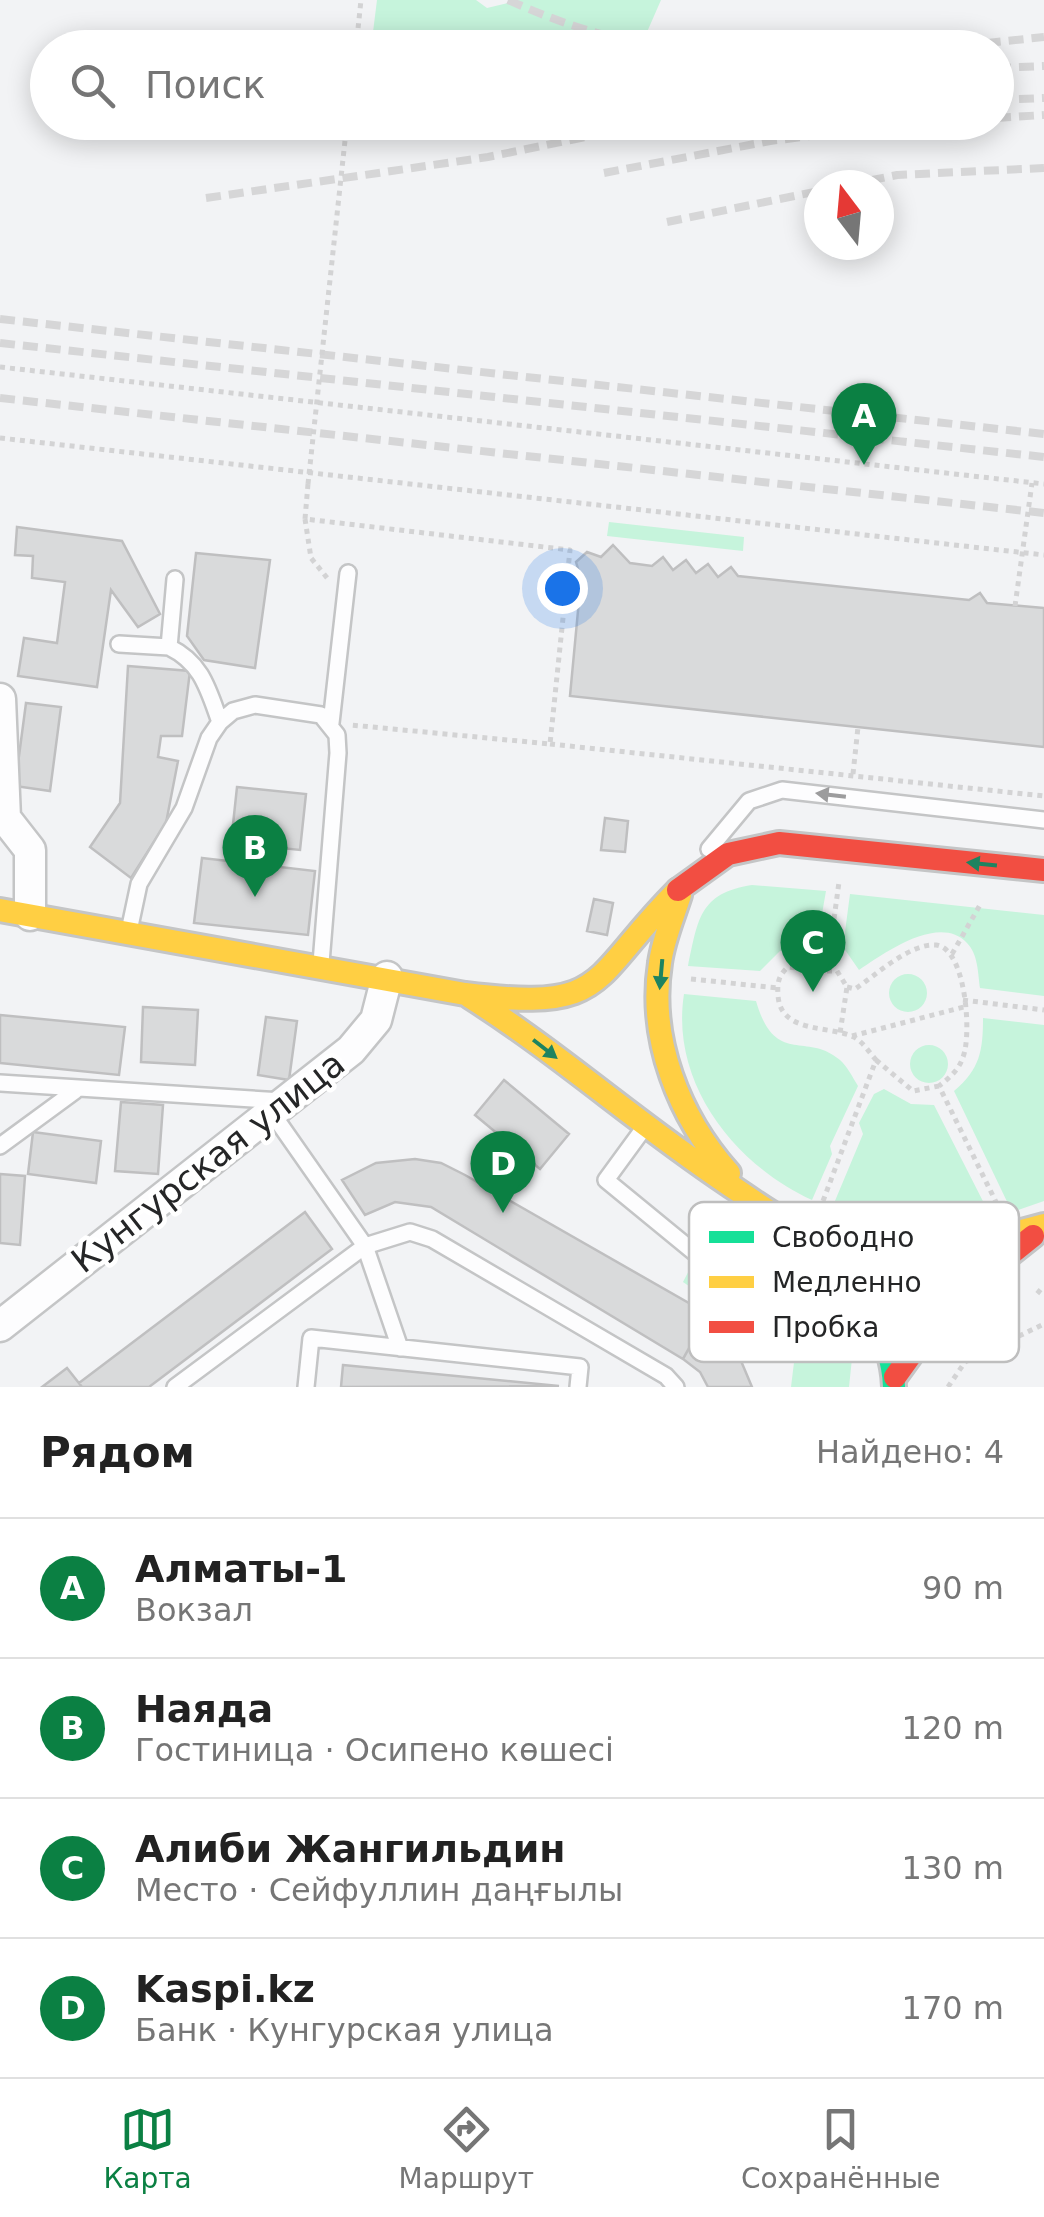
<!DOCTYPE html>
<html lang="ru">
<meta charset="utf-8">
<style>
body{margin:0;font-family:"DejaVu Sans",sans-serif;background:#f2f2f2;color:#222}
.compass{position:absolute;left:804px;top:170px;width:90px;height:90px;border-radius:50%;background:#fff;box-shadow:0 5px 25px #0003;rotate:344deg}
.you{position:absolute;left:562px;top:588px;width:35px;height:35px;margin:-25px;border:8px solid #fff;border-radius:50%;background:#1a73e8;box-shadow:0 0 0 15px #1a73e833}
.badge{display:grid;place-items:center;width:65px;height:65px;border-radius:50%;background:#0b8043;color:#fff;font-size:32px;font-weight:700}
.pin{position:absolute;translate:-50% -82px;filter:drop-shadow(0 2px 5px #0008)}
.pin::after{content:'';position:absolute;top:52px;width:35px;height:30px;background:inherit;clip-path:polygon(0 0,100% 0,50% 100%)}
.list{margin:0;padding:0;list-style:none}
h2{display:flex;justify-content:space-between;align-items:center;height:130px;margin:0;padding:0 40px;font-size:42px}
h2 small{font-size:32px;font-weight:400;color:#767676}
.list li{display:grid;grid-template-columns:65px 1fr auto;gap:30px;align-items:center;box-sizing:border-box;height:140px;padding:0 40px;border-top:2px solid #e0e0e0}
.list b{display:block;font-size:38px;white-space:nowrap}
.list p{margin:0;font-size:32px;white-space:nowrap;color:#767676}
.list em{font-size:32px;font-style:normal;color:#767676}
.icon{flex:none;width:55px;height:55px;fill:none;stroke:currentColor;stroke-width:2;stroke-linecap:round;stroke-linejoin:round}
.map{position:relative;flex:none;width:1044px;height:1387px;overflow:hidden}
.search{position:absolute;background:#fff;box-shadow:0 5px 25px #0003;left:30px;right:30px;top:30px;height:110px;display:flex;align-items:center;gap:25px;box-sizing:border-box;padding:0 35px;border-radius:55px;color:#767676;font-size:38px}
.sheet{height:690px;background:#fff}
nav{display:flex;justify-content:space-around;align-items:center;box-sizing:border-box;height:140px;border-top:2px solid #e0e0e0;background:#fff;font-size:28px;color:#767676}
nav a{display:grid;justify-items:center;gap:5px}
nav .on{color:#0b8043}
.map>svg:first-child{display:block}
.green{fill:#c6f4dc}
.building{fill:#d9dadb;stroke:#bfbfc0;stroke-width:2.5}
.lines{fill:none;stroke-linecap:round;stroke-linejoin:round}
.lane-casing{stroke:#c4c5c6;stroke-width:20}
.street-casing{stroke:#c4c5c6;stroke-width:35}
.fast-casing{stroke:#c4c5c6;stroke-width:28}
.slow-casing{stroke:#c4c5c6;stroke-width:28}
.jam-casing{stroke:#c4c5c6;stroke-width:28}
.path{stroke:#d3d3d4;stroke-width:5;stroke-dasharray:5 5;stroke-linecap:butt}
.lane{stroke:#fdfdfe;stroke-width:15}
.street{stroke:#fdfdfe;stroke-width:30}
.fast{stroke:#16e098;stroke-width:22}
.slow{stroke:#ffcf43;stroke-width:22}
.jam{stroke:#f24e42;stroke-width:22}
.rail{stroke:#d6d6d7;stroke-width:8;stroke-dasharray:15 8;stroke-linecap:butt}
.path-bridge{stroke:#d3d3d4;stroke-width:5;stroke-dasharray:5 5;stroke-linecap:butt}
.oneway{fill:#9c9c9d}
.oneway2{fill:#1e8360}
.labels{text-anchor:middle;stroke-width:9;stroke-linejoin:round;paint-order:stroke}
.street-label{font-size:35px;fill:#252627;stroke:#fff}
.key{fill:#fff;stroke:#bebebe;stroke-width:2.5}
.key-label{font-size:28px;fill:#252627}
</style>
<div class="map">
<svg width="1044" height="1387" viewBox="0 0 1044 1387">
<rect width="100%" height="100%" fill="#f2f3f5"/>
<path class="green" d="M 377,0 L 476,0 L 487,8 L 520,0 L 661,0 L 640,48 L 412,48 L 372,40 Z
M 609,522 L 744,537 L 743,551 L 607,536 Z
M 752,885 L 826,891 L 815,954 L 780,951 L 760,971 L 688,966 C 698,920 699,893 752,885 Z
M 850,894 L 1044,915 L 1044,996 L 980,988 C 978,973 978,954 967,943 C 939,913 883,954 859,970 L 843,947 Z
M889 993a19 19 0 1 1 38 0a19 19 0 1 1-38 0Z
M 684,994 L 756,1001 C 775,1067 806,1031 840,1060 C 847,1066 853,1078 858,1086 L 830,1146 L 832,1154 L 812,1200 C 735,1165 670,1083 684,994 Z
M 983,1018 L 1044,1025 L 1044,1201 L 1012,1212 L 954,1091 C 980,1069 983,1051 983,1018 Z
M910 1064a19 19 0 1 1 38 0a19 19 0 1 1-38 0Z
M 884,1089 L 911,1104 L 934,1105 L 991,1217 L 927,1221 L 832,1208 L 863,1134 L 859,1123 L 874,1094 Z
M 700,1249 L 805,1281 L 855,1330 L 849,1387 L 791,1387 L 796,1346 L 786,1323 L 732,1316 L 683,1282 Z"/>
<path class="building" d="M 17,527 L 122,541 L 160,614 L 138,627 L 111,590 L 97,687 L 18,676 L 24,638 L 57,643 L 65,582 L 32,578 L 33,556 L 15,555 Z
M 613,545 L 630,563 L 652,566 L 663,557 L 673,570 L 686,560 L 696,573 L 708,564 L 718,577 L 731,567 L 738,576 L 969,600 L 980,593 L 987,603 L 1044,608 L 1044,747 L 570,696 L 581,579 L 576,562 L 587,552 L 601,557 Z
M 196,553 L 270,560 L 255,668 L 204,660 L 187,636 Z
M 128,666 L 190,671 L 182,736 L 161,736 L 158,757 L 178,761 L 166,823 L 131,878 L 90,847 L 120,803 Z
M 26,703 L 61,707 L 50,791 L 15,786 Z
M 237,787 L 306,794 L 300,850 L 231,843 Z
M 605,818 L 628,821 L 625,852 L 601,850 Z
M 202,858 L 315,871 L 308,935 L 194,923 Z
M 594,899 L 613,903 L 607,935 L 587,931 Z
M 143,1007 L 198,1010 L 195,1065 L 141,1062 Z
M 0,1015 L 125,1027 L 119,1075 L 0,1063 Z
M 266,1017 L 297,1021 L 289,1080 L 258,1075 Z
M 504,1080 L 569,1134 L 540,1169 L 475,1115 Z
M 121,1102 L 163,1105 L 158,1174 L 115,1171 Z
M 33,1132 L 101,1141 L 96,1183 L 28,1174 Z
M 415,1159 L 441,1163 L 465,1175 L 708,1314 L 683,1359 L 431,1207 L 395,1202 L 365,1215 L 342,1180 L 376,1163 Z
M 0,1174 L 25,1176 L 20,1245 L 0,1243 Z
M 305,1212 L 332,1249 L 149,1387 L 82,1387 L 79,1383 Z
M 704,1321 L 736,1349 L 752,1387 L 708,1387 L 700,1372 L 683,1359 Z
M 343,1365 L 559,1386 L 341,1387 Z
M 67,1368 L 82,1387 L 42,1387 Z"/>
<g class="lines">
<defs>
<path id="lane" d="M 175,579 L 169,647 C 202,663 208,689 220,722
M 119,644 L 169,647
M 331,723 L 348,573
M 709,849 L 749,801 L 782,790 L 1044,820
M 129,931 L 139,884 L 184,808 L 209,738 L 220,722 L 233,711 L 255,705 L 321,715 L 337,735 L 338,753 L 321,963
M 0,1083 L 282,1101
M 272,1113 L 365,1246 L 400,1348
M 644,1128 L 606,1180 L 734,1285 L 780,1345
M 0,1146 L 75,1091
M 175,1387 L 365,1246 L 410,1232 L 432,1239 L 666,1376 L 676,1387
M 306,1387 L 311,1338 L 580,1367 L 578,1387"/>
<path id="street" d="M 0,699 L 5,818 L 30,850 L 30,915
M 0,1326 L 351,1050 L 376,1020 L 387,977"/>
<path id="fast" d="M 790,1234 C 837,1280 892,1316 894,1387"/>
<path id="slow" d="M 680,895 C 673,917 663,940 660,963 C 648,1039 679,1117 729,1173
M 0,910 L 465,994 C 611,1012 588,980 678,890
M 470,997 C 560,1054 639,1125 728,1184 C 761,1206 795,1232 834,1241 C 905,1257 976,1244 1044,1225"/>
<path id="jam" d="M 678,890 L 728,854 L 779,843 L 1044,870
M 895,1377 L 947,1305 L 1033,1236"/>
</defs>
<use href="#lane" class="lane-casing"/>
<use href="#street" class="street-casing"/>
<use href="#fast" class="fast-casing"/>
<use href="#slow" class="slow-casing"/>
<use href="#jam" class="jam-casing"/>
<path class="path" d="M 356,48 L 361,0
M 0,367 L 1044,484
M 0,438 L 1044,555
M 308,484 L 305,519 L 570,550 L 550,744 L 351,725
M 305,519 L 311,558 L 328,579
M 550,744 L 1044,796
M 853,774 L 858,727
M 952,954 L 980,905
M 827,971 L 837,971 L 847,987 L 840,1033
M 691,979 L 778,988
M 847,987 L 855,989 C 876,975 910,943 936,945 C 966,948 972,1035 963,1057 C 959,1070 949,1078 939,1086 L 998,1206
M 963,1000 L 1044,1010
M 852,1036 L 964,1007
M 876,1060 L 913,1091 L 939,1086
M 823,1201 L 876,1060 C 869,1052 863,1042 854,1037 C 829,1025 780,1034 778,995 C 777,982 779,975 788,967 L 827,971 L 839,882
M 1037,1290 L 1044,1296
M 763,1296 L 779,1271
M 948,1387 L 965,1362 L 1044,1324"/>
<use href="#lane" class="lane"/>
<use href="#street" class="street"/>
<use href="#fast" class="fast"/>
<use href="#slow" class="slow"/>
<use href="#jam" class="jam"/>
<path class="rail" d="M 508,0 C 560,23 610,40 667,48
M 912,48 L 952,44
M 940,48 L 1044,37
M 996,68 L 1044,66
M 996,100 L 1044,98
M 996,118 L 1044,115
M 542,132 L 577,122
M 604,173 L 770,141 L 924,122
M 847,185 L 897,175 L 1044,168
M 206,198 L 488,157 L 658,122
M 667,222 L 819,191
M 0,319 L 1044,434
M 0,343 L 1044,457
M 0,398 L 1044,513"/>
<path class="path-bridge" d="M 308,484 L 347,122
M 1015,606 L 1032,483"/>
</g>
<defs><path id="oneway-solid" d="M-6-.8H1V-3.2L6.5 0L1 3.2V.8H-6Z" transform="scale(2.5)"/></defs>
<use class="oneway" href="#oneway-solid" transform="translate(831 795) rotate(-173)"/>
<g class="oneway2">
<use href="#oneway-solid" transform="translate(982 864) rotate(-174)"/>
<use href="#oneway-solid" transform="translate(661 974) rotate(95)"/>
<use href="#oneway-solid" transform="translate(545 1049) rotate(38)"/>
</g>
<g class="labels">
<g class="street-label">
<text transform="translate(208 1162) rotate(-38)" y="12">Кунгурская улица</text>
</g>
</g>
<rect x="689" y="1202" width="330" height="160" rx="15" class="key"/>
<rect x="709" y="1231" width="45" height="12" fill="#16e098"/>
<rect x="709" y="1276" width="45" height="12" fill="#ffcf43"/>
<rect x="709" y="1321" width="45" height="12" fill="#f24e42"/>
<g class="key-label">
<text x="772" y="1247">Свободно</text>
<text x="772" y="1292">Медленно</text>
<text x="772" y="1337">Пробка</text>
</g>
</svg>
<svg class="compass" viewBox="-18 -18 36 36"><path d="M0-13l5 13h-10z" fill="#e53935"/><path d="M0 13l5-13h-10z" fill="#767676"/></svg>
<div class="you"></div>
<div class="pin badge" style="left:864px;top:465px">A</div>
<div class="pin badge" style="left:255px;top:897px">B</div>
<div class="pin badge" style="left:813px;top:992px">C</div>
<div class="pin badge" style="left:503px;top:1213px">D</div>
<div class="search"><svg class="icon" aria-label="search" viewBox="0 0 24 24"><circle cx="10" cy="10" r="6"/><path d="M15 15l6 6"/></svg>Поиск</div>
</div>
<section class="sheet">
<h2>Рядом<small>Найдено: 4</small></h2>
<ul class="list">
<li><span class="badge">A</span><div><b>Алматы-1</b><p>Вокзал</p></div><em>90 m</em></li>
<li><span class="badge">B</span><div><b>Наяда</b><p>Гостиница · Осипено көшесі</p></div><em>120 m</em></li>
<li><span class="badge">C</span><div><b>Алиби Жангильдин</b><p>Место · Сейфуллин даңғылы</p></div><em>130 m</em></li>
<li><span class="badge">D</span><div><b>Kaspi.kz</b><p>Банк · Кунгурская улица</p></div><em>170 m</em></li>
</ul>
</section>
<nav>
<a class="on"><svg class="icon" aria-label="map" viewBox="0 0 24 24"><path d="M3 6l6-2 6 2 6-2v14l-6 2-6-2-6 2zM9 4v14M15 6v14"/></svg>Карта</a>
<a><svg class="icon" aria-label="directions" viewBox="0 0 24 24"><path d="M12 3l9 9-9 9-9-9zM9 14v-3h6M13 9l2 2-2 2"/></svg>Маршрут</a>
<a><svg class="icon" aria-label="saved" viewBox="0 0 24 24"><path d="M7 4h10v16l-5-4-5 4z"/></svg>Сохранённые</a>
</nav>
